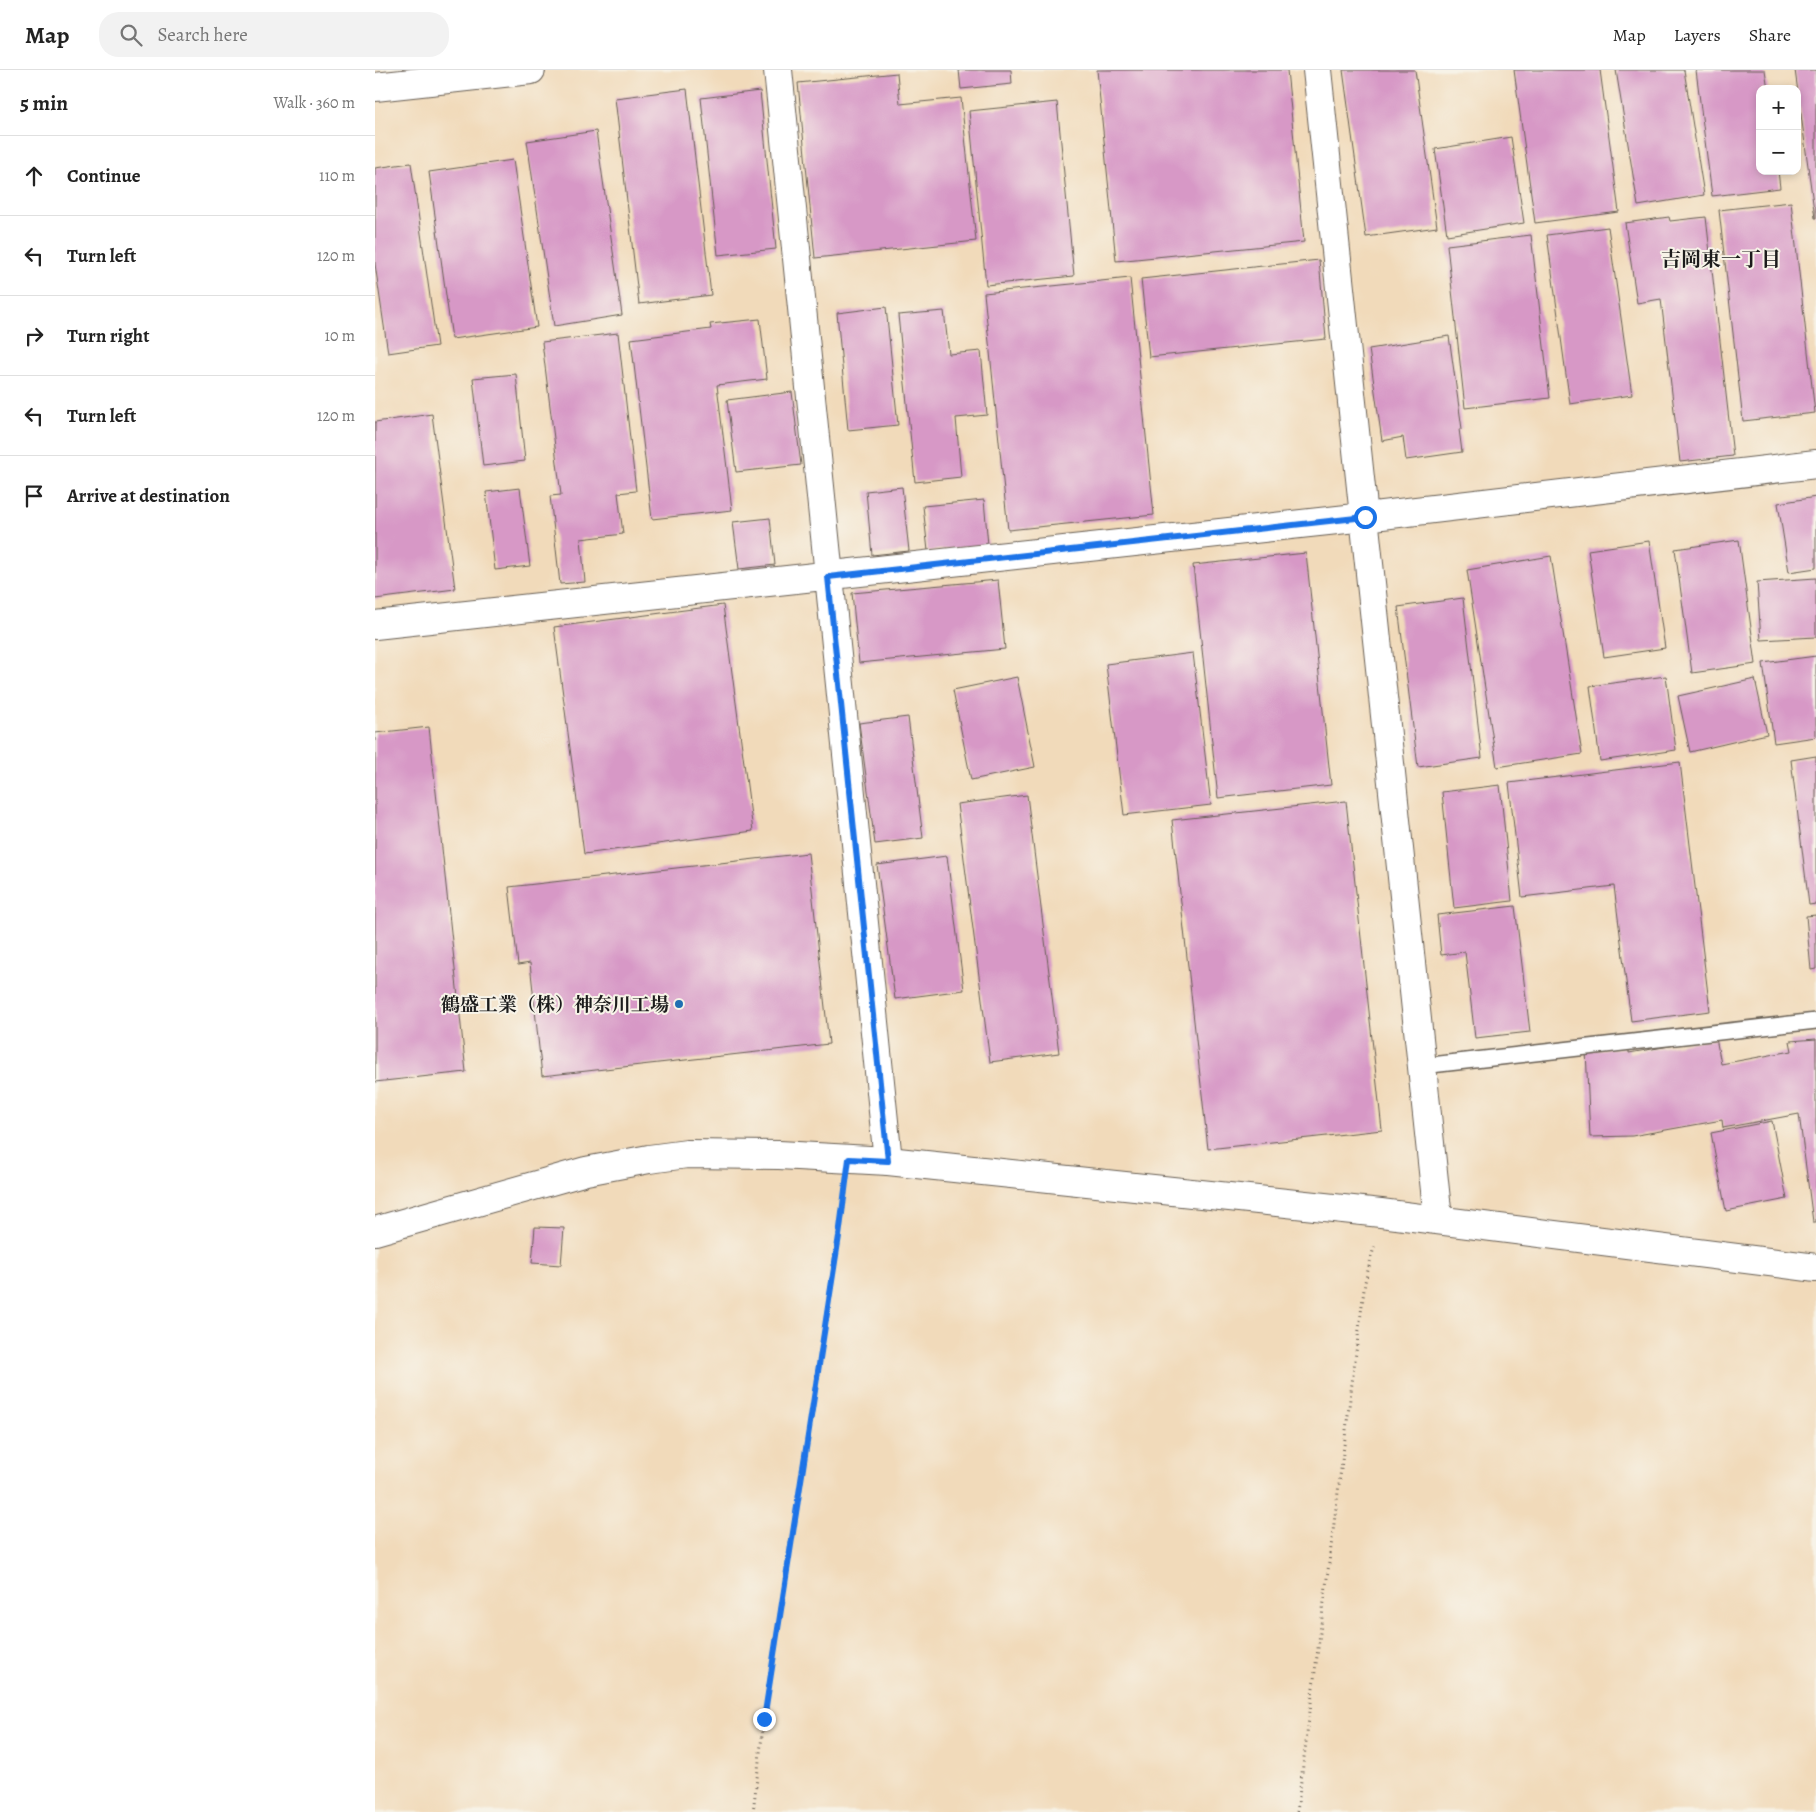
<!DOCTYPE html>
<meta charset="utf-8">
<style>
body{margin:0;font-family:Alegreya,"Noto Serif JP",serif;background:#f2f2f2;color:#222}
.controls{position:absolute;right:15px;top:15px;display:grid;overflow:hidden;border-radius:10px;box-shadow:0 2px 8px #0003}
.controls button{width:45px;height:45px;display:grid;place-items:center;padding:0;border:0;border-bottom:1px solid #e0e0e0;background:#fff;color:#222;font:25px sans-serif}
.stop{position:absolute;width:15px;height:15px;margin:-11px;border:4px solid #1a73e8;border-radius:50%;background:#fff}
.stop.end{background:#1a73e8;border-color:#fff;box-shadow:0 1px 5px #0008}
.list{margin:0;padding:0;list-style:none}
h2{display:flex;justify-content:space-between;align-items:center;height:65px;margin:0;padding:0 20px;font-size:21px}
h2 small{font-size:16px;font-weight:400;color:#767676}
.list li{display:grid;grid-template-columns:32px 1fr auto;gap:15px;align-items:center;box-sizing:border-box;height:80px;padding:0 20px;border-top:1px solid #e0e0e0}
.list b{display:block;font-size:19px;white-space:nowrap}
.list em{font-size:16px;font-style:normal;color:#767676}
.icon{flex:none;width:28px;height:28px;fill:none;stroke:currentColor;stroke-width:2;stroke-linecap:round;stroke-linejoin:round}
.map{position:relative;flex:none;width:1441px;height:1742px;overflow:hidden}
header{display:flex;align-items:center;gap:30px;box-sizing:border-box;height:70px;padding:0 25px;background:#fff;border-bottom:1px solid #e0e0e0}
header strong{font-size:24px}
nav{display:flex;gap:28px;margin-inline-start:auto;font-size:18px}
.search{width:350px;height:45px;background:#f2f2f2;display:flex;align-items:center;gap:12px;box-sizing:border-box;padding:0 18px;border-radius:20px;color:#767676;font-size:19px}
main{display:flex}
aside{flex:1;background:#fff}
.map>svg:first-child{display:block}
.building{fill:#d798c6}
.lines{fill:none;stroke-linecap:round;stroke-linejoin:round}
.service-casing{stroke:#675e53;stroke-width:18}
.minor-casing{stroke:#675e53;stroke-width:30}
.tertiary-casing{stroke:#675e53;stroke-width:30}
.path{stroke:#675e53;stroke-width:3;stroke-dasharray:1 4;stroke-linecap:butt}
.service{stroke:#fff;stroke-width:15}
.minor{stroke:#fff;stroke-width:28}
.tertiary{stroke:#fff;stroke-width:28}
.route{stroke:#1a73e8;stroke-width:6}
.poi-dot{fill:#1f6fb2;stroke:#f7f3e8;stroke-width:2}
.labels{text-anchor:middle;stroke-width:4;stroke-linejoin:round;paint-order:stroke}
.poi-label{font-size:19px;font-weight:bold;fill:#1c1c1c;stroke:#f7f3e8;text-anchor:end}
.neighbourhood-label{font-size:20px;font-weight:bold;fill:#1c1c1c;stroke:#f7f3e8}
</style>
<header>
<strong>Map</strong>
<div class="search"><svg class="icon" aria-label="search" viewBox="0 0 24 24"><circle cx="10" cy="10" r="6"/><path d="M15 15l6 6"/></svg>Search here</div>
<nav><a>Map</a><a>Layers</a><a>Share</a></nav>
</header>
<main>
<aside>
<h2>5 min<small>Walk · 360 m</small></h2>
<ul class="list">
<li><svg class="icon" aria-label="ahead" viewBox="0 0 24 24"><path d="M12 20V5M6 11l6-6 6 6"/></svg><div><b>Continue</b></div><em>110 m</em></li>
<li><svg class="icon" aria-label="left" viewBox="0 0 24 24"><path d="M17 20v-9H6M10 6l-5 5 5 5"/></svg><div><b>Turn left</b></div><em>120 m</em></li>
<li><svg class="icon" aria-label="right" viewBox="0 0 24 24"><path d="M7 20v-9h11M14 6l5 5-5 5"/></svg><div><b>Turn right</b></div><em>10 m</em></li>
<li><svg class="icon" aria-label="left" viewBox="0 0 24 24"><path d="M17 20v-9H6M10 6l-5 5 5 5"/></svg><div><b>Turn left</b></div><em>120 m</em></li>
<li><svg class="icon" aria-label="arrive" viewBox="0 0 24 24"><path d="M6 21V4h12l-3 4 3 4H6"/></svg><div><b>Arrive at destination</b></div></li>
</ul>
</aside>
<div class="map">
<svg width="1441" height="1742" viewBox="0 0 1441 1742">
<rect width="100%" height="100%" fill="#f7f3e8"/>
<filter id="ink" filterUnits="userSpaceOnUse"><feTurbulence type="fractalNoise" baseFrequency=".02" numOctaves="2"/><feDisplacementMap in="SourceGraphic" scale="10" xChannelSelector="R" yChannelSelector="G"/><feConvolveMatrix kernelMatrix="1 2 1 2 8 2 1 2 1" color-interpolation-filters="sRGB"/></filter>
<filter id="wash" filterUnits="userSpaceOnUse"><feTurbulence type="fractalNoise" baseFrequency=".0096" numOctaves="4" result="noise"/><feDisplacementMap in="SourceGraphic" scale="20" xChannelSelector="R" yChannelSelector="G"/><feGaussianBlur stdDeviation="1.12" result="paint"/><feColorMatrix in="noise" values="0 0 0 0 0 0 0 0 0 0 0 0 0 0 0 0 0 1.4 0 .05"/><feComposite in="paint" operator="in"/></filter>
<g filter="url(#wash)">
<rect width="100%" height="100%" fill="#f1daba"/>
<g id="blocks">
<path class="building" d="M 584,0 L 636,0 L 637,14 L 586,19 Z
M 722,0 L 912,0 L 929,172 L 741,191 Z
M 968,0 L 1040,0 L 1062,157 L 991,167 Z
M 1139,0 L 1225,0 L 1244,142 L 1160,153 Z
M 1241,0 L 1309,0 L 1329,125 L 1263,136 Z
M 1321,0 L 1390,0 L 1393,19 L 1385,19 L 1385,101 L 1403,101 L 1405,118 L 1337,126 Z
M 1420,0 L 1441,0 L 1441,148 L 1440,148 Z
M 522,3 L 525,34 L 586,28 L 601,171 L 440,188 L 423,13 Z
M 312,19 L 336,225 L 264,234 L 240,28 Z
M 385,21 L 401,179 L 343,185 L 326,28 Z
M 682,32 L 699,206 L 611,215 L 594,41 Z
M 221,61 L 247,245 L 179,256 L 152,71 Z
M 1136,67 L 1149,153 L 1072,165 L 1060,79 Z
M 138,90 L 162,257 L 77,269 L 54,102 Z
M 36,93 L 62,276 L 13,283 L 0,194 L 0,98 Z
M 1416,132 L 1440,343 L 1368,351 L 1344,140 Z
M 1294,147 L 1295,151 L 1331,147 L 1358,386 L 1305,392 L 1286,229 L 1262,233 L 1250,153 Z
M 1233,157 L 1257,325 L 1195,334 L 1172,165 Z
M 1156,165 L 1175,328 L 1090,338 L 1072,175 Z
M 944,190 L 951,269 L 774,287 L 766,209 Z
M 755,208 L 779,445 L 633,460 L 609,223 Z
M 511,237 L 523,355 L 473,360 L 462,243 Z
M 569,241 L 574,284 L 606,281 L 612,345 L 581,348 L 586,407 L 540,412 L 523,245 Z
M 385,249 L 392,309 L 342,315 L 357,440 L 277,449 L 256,269 L 336,259 L 335,254 Z
M 243,263 L 261,421 L 243,423 L 248,464 L 206,469 L 210,512 L 185,514 L 175,426 L 186,425 L 167,272 Z
M 1074,266 L 1087,359 L 1084,359 L 1087,382 L 1031,390 L 1028,367 L 1007,371 L 994,279 Z
M 141,304 L 150,391 L 108,396 L 98,308 Z
M 417,322 L 426,395 L 361,402 L 352,330 Z
M 57,344 L 80,519 L 0,529 L 0,352 Z
M 527,417 L 534,481 L 497,485 L 491,421 Z
M 145,418 L 155,496 L 120,500 L 111,422 Z
M 1441,427 L 1441,498 L 1414,502 L 1403,433 Z
M 609,430 L 613,475 L 553,481 L 548,436 Z
M 395,448 L 400,495 L 364,499 L 358,452 Z
M 1364,470 L 1381,594 L 1317,603 L 1300,479 Z
M 1274,471 L 1290,578 L 1229,587 L 1213,480 Z
M 931,483 L 956,715 L 843,728 L 818,495 Z
M 1176,486 L 1207,684 L 1122,697 L 1092,500 Z
M 1441,508 L 1441,567 L 1386,570 L 1382,512 Z
M 623,510 L 630,579 L 484,593 L 477,523 Z
M 1088,528 L 1107,688 L 1043,697 L 1023,537 Z
M 348,535 L 378,761 L 209,784 L 179,557 Z
M 818,583 L 836,735 L 749,745 L 731,594 Z
M 1441,586 L 1441,667 L 1399,673 L 1388,593 Z
M 1291,606 L 1301,680 L 1225,691 L 1215,616 Z
M 642,607 L 660,697 L 596,710 L 578,620 Z
M 1380,609 L 1392,664 L 1315,682 L 1303,626 Z
M 533,647 L 548,768 L 500,774 L 484,653 Z
M 54,657 L 91,1002 L 0,1012 L 0,663 Z
M 1441,686 L 1441,834 L 1434,835 L 1416,690 Z
M 1305,692 L 1335,941 L 1256,951 L 1239,816 L 1147,827 L 1134,713 Z
M 1125,715 L 1137,831 L 1079,838 L 1067,722 Z
M 652,725 L 684,983 L 615,992 L 582,734 Z
M 971,731 L 1007,1060 L 833,1079 L 797,750 Z
M 433,783 L 454,974 L 167,1006 L 155,893 L 143,895 L 134,817 Z
M 572,786 L 589,920 L 520,929 L 502,795 Z
M 1140,836 L 1155,962 L 1100,968 L 1090,882 L 1066,885 L 1062,845 Z
M 1441,845 L 1441,899 L 1436,900 L 1431,846 Z
M 1341,968 L 1346,994 L 1417,981 L 1415,971 L 1441,969 L 1441,1152 L 1438,1152 L 1424,1044 L 1348,1058 L 1347,1050 L 1257,1066 L 1215,1067 L 1211,980 L 1254,978 L 1254,983 Z
M 1397,1051 L 1412,1129 L 1351,1141 L 1336,1063 Z
M 160,1157 L 189,1158 L 186,1195 L 157,1193 Z"/>
</g>
</g>
<g filter="url(#ink)">
<use href="#blocks" fill-opacity="0" stroke="#675e53" stroke-width="1"/>
<g class="lines">
<defs>
<path id="service" d="M 1047,996 L 1441,951"/>
<path id="minor" d="M 403,0 L 513,1091
M 942,0 L 1063,1149
M 0,17 L 156,0
M 0,555 L 990,447 L 1441,394"/>
<path id="tertiary" d="M 0,1161 L 211,1101 L 274,1089 L 312,1084 L 404,1085 L 513,1091 L 1006,1143 L 1441,1198"/>
</defs>
<use href="#service" class="service-casing"/>
<use href="#minor" class="minor-casing"/>
<use href="#tertiary" class="tertiary-casing"/>
<path class="path" d="M 378,1742 L 389,1649 L 471,1120
M 922,1742 L 990,1212 L 1000,1173"/>
<use href="#service" class="service"/>
<use href="#minor" class="minor"/>
<use href="#tertiary" class="tertiary"/>
</g>
</g>
<g class="lines" filter="url(#ink)">
<path class="route" d="M 389,1649 L 464,1166 L 474,1089 L 513,1091 L 453,507 L 990,447"/>
</g>
<circle class="poi-dot" cx="304" cy="934" r="5"/>
<g class="labels">
<g class="poi-label">
<text x="294" y="941">鶴盛工業（株）神奈川工場</text>
</g>
<g class="neighbourhood-label">
<text x="1346" y="196">吉岡東一丁目</text>
</g>
</g>
</svg>
<div class="controls">
<button>+</button>
<button>−</button>
</div>
<div class="stop" style="left:990px;top:447px"></div>
<div class="stop end" style="left:389px;top:1649px"></div>
</div>
</main>
